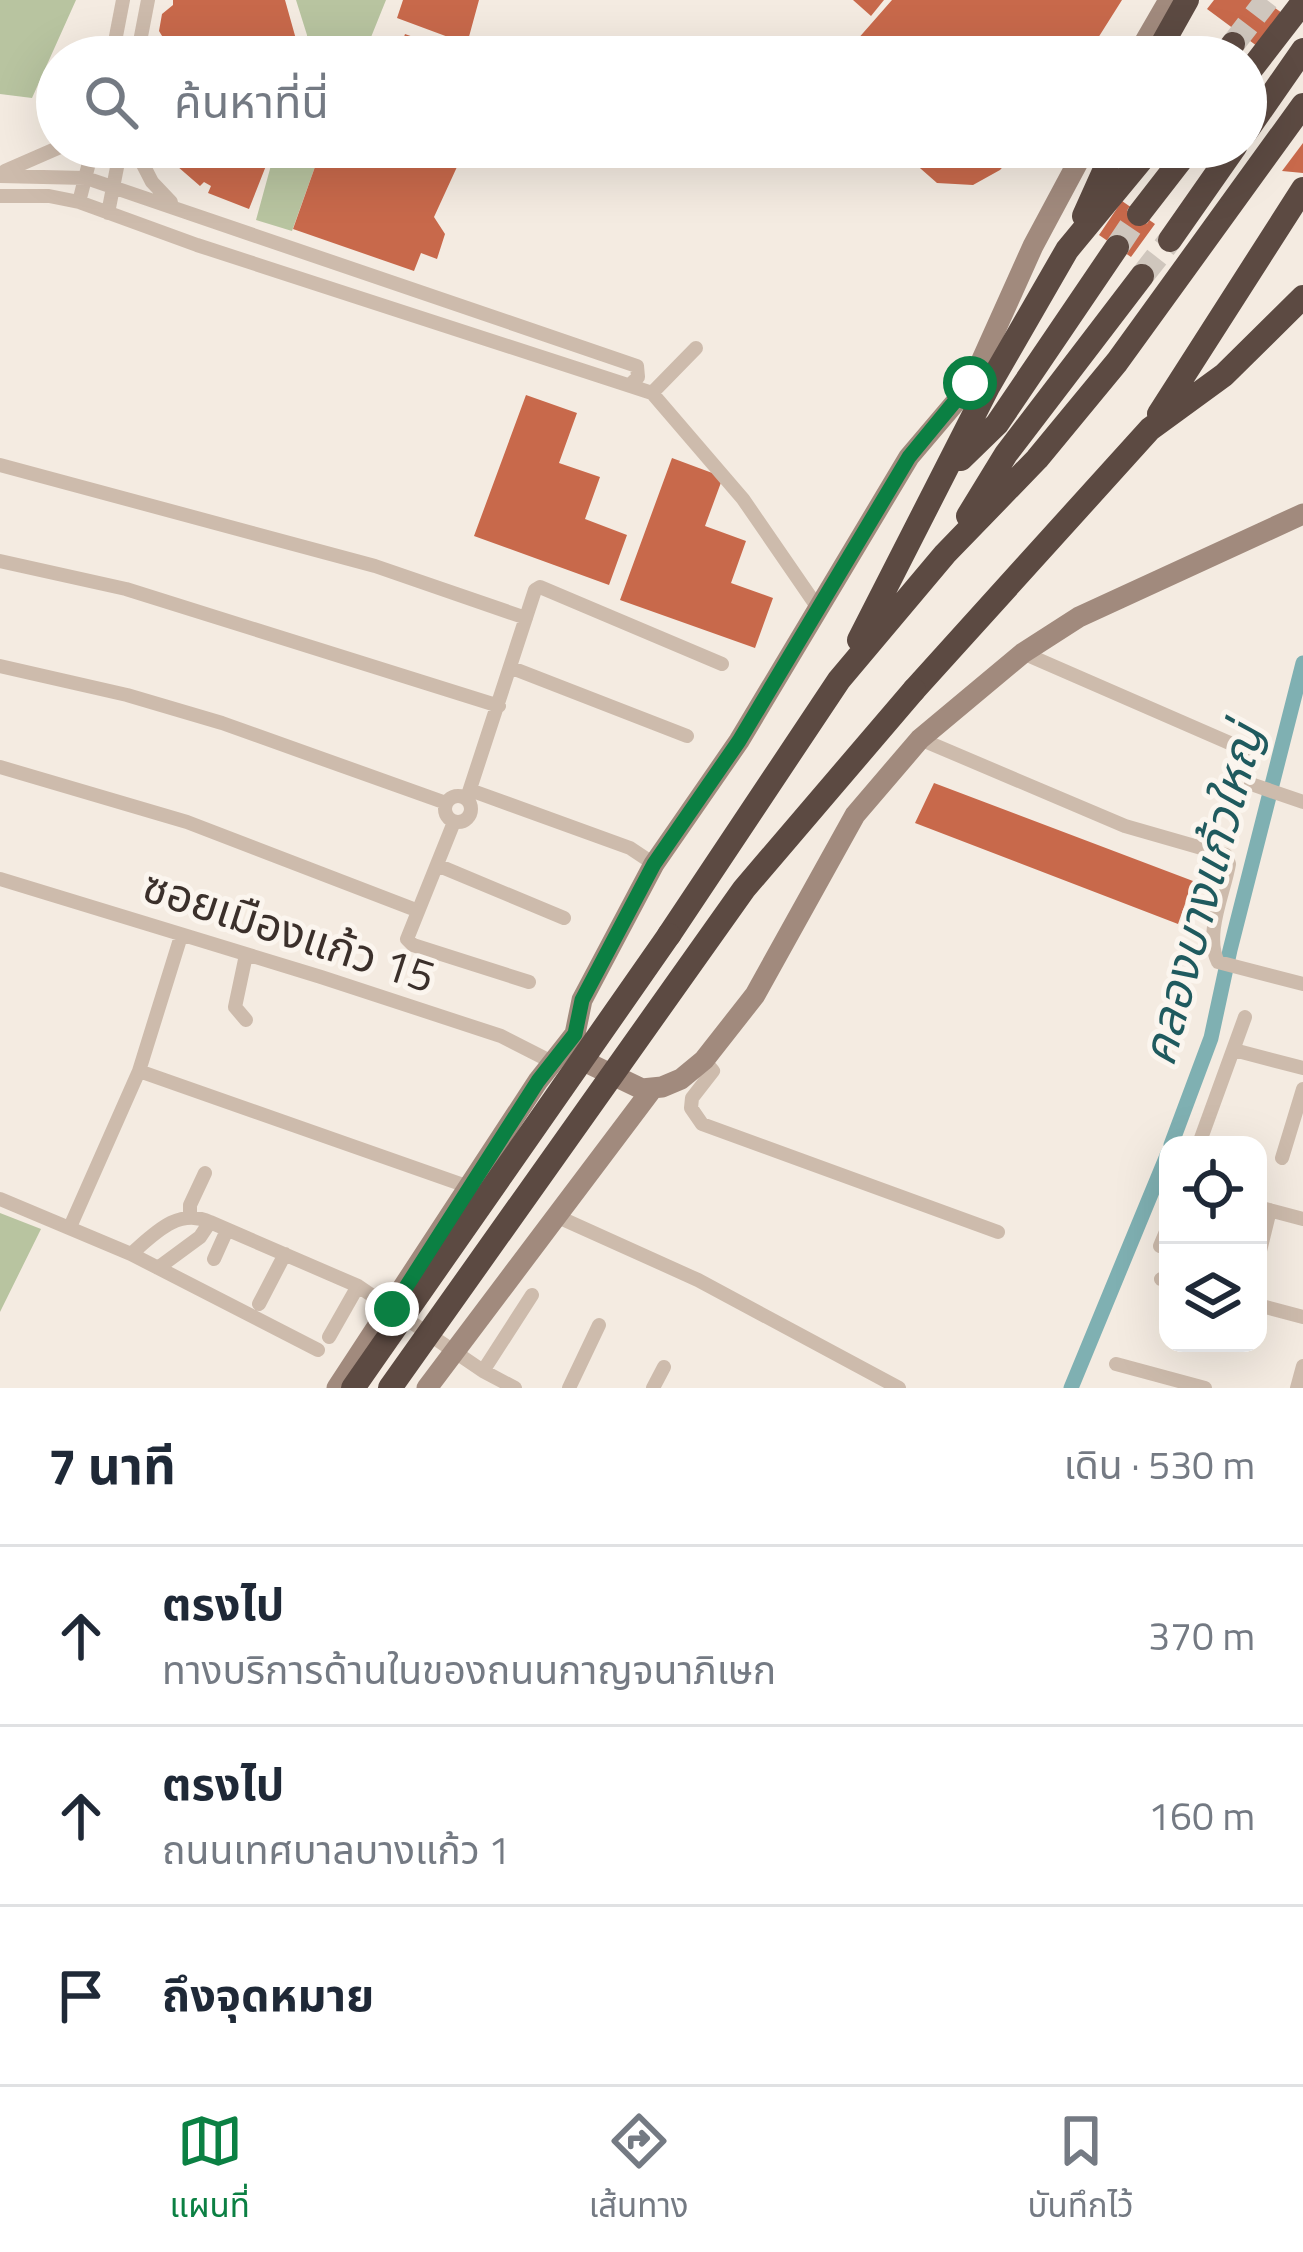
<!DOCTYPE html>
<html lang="th">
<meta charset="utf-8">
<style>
body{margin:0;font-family:"Titillium Web","Noto Sans Thai",sans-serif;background:#f2f2f3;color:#1f2937}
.controls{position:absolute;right:36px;bottom:36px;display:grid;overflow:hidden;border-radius:24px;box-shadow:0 12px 48px #0002}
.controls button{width:108px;height:108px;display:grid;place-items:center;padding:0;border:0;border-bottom:3px solid #e0e1e3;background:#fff;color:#1f2937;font:60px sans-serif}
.stop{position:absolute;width:36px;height:36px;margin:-27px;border:9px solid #0b8043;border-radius:50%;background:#fff}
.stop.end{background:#0b8043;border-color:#fff;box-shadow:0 3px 12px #0008}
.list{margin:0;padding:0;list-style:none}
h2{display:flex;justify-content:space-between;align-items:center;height:156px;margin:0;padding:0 48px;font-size:51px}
h2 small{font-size:39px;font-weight:400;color:#747a83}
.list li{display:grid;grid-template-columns:78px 1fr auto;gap:36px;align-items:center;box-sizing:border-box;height:180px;padding:0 48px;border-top:3px solid #e0e1e3}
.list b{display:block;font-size:45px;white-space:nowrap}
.list p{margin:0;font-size:39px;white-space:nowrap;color:#747a83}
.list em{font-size:39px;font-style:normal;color:#747a83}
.icon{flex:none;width:66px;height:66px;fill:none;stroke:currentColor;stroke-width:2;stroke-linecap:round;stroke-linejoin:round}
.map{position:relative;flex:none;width:1303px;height:1388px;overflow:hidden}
.search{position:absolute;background:#fff;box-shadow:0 12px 48px #0002;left:36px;right:36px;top:36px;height:132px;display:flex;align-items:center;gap:30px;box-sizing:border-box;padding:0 42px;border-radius:66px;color:#747a83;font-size:45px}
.sheet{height:696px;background:#fff}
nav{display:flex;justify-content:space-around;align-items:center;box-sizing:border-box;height:168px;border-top:3px solid #e0e1e3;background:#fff;font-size:33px;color:#747a83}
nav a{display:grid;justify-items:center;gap:6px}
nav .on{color:#0b8043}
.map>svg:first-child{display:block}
.green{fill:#b8c4a0}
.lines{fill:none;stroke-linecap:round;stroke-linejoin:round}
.canal{stroke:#7fb0b2;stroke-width:15}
.building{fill:#c8694b}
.motorway-tunnel{stroke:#cfc6bd;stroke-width:24;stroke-dasharray:24 12;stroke-linecap:butt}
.minor{stroke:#cdbbac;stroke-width:14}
.secondary{stroke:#a18a7d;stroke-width:21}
.motorway{stroke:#5c4a42;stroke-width:24}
.motorway-bridge{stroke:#5c4a42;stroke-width:24}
.route{stroke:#0b8043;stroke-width:15}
.labels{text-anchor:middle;stroke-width:10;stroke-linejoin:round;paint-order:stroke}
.street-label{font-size:45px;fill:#3b302b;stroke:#fbf5ee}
.water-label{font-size:48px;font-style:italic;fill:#1f5a5e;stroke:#fbf5ee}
</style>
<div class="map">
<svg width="1303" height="1388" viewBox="0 0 1303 1388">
<rect width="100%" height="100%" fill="#f4ebe1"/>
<path class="green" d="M 0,0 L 76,0 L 32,98 L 0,94 Z
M 296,0 L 386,0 L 363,57 L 308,57 L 307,35 Z
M 276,147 L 322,147 L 292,231 L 256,220 Z
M 0,1213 L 41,1229 L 0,1312 Z"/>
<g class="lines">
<path class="canal" d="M 1171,1145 L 1211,1038 L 1230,950 L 1303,663
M 1071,1388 L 1168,1153"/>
</g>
<path class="building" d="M 173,0 L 285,0 L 301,57 L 181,57 L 181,52 L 167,44 L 159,31 L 162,14 L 173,5 Z
M 403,0 L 479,0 L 467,44 L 397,18 Z
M 853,0 L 884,0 L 871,16 Z
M 892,0 L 1122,0 L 1086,57 L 842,57 Z
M 1214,0 L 1264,0 L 1286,16 L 1261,49 L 1207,9 Z
M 405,34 L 466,56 L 466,57 L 397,57 Z
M 1303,143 L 1303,173 L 1282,171 Z
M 174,147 L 208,147 L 207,158 L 217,166 L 226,149 L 273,148 L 249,209 L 208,193 L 211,186 L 204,182 L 200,186 L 170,160 L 176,151 Z
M 322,147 L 438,147 L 462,156 L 434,217 L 445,234 L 437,259 L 421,253 L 414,271 L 293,229 Z
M 896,147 L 1021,147 L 1000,170 L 973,185 L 937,183 Z
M 1122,201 L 1155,224 L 1131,257 L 1099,235 Z
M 526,395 L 577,413 L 559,463 L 600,477 L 585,519 L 627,535 L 609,585 L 474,536 Z
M 672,458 L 723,477 L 705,526 L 746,541 L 731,583 L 773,598 L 755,648 L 620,600 Z
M 934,783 L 1193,881 L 1178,924 L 915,823 Z"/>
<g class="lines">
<path class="motorway-tunnel" d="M 1233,44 L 1267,0
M 1117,247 L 1139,214
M 1142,276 L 1170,240"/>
<path class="minor" d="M 112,57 L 123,0
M 137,57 L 148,0
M 134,147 L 152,182 L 171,202
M 5,171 L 60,147
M 0,176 L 86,178 L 637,366 L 638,377 L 630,385
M 0,196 L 49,196 L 79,202 L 197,245 L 652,393 L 743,499 L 818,608
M 79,202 L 93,147
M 108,213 L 121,147
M 652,393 L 696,348
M 0,465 L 375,566 L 526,618
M 0,561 L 126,589 L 499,706
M 1023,653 L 1248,751
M 0,666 L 127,695 L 222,723 L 446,803
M 512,668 L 687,736
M 920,739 L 1125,826 L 1226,855 L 1229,864 C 1224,893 1204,935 1218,962 L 1303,984
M 0,767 L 187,822 L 416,910
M 1251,784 L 1303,802
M 470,790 L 630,848 L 654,864
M445 809a13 13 0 1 1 26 0a13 13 0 1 1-26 0Z
M 467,798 L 535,590 L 540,587 L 722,664
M 454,822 L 407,939 L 413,945 L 529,982
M 437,865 L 564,918
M 0,879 L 321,977 L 501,1036 L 552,1062
M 246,1020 L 235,1007 L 246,955
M 1234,1050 L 1303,1068
M 704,1060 L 713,1071 L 692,1098 L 691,1108 L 702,1124 L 998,1232
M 139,1071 L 472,1188
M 1200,1141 L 1245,1017
M 1282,1158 L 1303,1089
M 0,1199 L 131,1254 L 318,1350
M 1258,1207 L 1303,1219
M 556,1216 L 698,1280 L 899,1388
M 190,1217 L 190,1205 L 205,1173
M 210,1222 L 358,1286 L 483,1371 L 532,1295
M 70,1227 L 139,1071 L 181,936
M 1160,1246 L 1168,1227
M 131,1254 C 154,1234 178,1207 210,1222 L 200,1237 L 158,1268
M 214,1259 L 227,1230
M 1258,1259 L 1270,1210
M 1161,1279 L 1168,1281
M 259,1304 L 285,1254
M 1258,1305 L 1303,1317
M 329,1337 L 358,1286
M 1116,1364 L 1205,1388
M 483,1371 L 515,1388
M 569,1388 L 599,1325
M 653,1388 L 664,1367
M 1297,1388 L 1303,1366"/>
<path class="secondary" d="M 1136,57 L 1169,0
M 1086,147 L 1033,246 L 971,384 L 909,457 L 739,741 L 654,864 L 582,1000 L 575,1034 L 592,1065 L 642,1089 L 662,1087 L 681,1079 L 704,1060 L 755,995 L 855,815 L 920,739 L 1023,653 L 1079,617 L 1303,514
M 337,1388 L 538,1081 L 575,1034
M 427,1388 L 653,1088"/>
<path class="motorway" d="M 1155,57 L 1187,0
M 1223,57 L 1233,44
M 1246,76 L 1303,2
M 1246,132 L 1303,50
M 1139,214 L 1191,147
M 1084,216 L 1115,147
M 1170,240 L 1235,147
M 1159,414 L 1303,189
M 961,459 L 997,424 L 1117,247
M 968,516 L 1006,454 L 1142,276
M 859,640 L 988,387 L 1067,250 L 1152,147
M 914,690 L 1150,429 L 1224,375 L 1303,297
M 669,935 L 839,680 L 945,554 L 1037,459 L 1117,362 L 1303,105"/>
<path class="motorway-bridge" d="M 353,1388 L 669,935
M 390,1388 L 744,889 L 914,690"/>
</g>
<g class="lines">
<path class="route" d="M 392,1309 L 538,1081 L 575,1034 L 582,1000 L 654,864 L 739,741 L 909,457 L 970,383"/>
</g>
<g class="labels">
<g class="street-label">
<text transform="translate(289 931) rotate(18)" y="16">ซอยเมืองแก้ว 15</text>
</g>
<g class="water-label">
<text transform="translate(1202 895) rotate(-75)" y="17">คลองบางแก้วใหญ่</text>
</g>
</g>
</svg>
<div class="controls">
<button><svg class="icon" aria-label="locate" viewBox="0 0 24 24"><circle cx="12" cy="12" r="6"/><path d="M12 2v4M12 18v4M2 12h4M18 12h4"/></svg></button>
<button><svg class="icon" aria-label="layers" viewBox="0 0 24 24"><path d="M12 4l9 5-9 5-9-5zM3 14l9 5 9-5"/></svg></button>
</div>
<div class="stop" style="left:970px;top:383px"></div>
<div class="stop end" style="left:392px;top:1309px"></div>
<div class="search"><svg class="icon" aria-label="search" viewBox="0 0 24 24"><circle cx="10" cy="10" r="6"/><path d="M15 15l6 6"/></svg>ค้นหาที่นี่</div>
</div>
<section class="sheet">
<h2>7 นาที<small>เดิน · 530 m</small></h2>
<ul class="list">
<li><svg class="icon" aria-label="ahead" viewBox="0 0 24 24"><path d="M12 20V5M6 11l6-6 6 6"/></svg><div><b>ตรงไป</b><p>ทางบริการด้านในของถนนกาญจนาภิเษก</p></div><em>370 m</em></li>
<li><svg class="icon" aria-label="ahead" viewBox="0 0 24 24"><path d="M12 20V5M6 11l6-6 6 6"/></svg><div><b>ตรงไป</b><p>ถนนเทศบาลบางแก้ว 1</p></div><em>160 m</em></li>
<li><svg class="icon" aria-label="arrive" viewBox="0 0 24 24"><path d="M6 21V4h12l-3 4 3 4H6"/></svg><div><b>ถึงจุดหมาย</b></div></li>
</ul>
</section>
<nav>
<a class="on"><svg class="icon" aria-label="map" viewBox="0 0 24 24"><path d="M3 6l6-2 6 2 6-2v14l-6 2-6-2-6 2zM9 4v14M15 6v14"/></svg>แผนที่</a>
<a><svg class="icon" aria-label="directions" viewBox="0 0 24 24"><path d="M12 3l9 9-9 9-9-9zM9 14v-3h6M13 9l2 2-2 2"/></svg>เส้นทาง</a>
<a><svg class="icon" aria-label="saved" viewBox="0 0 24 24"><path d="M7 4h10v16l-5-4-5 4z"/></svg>บันทึกไว้</a>
</nav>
